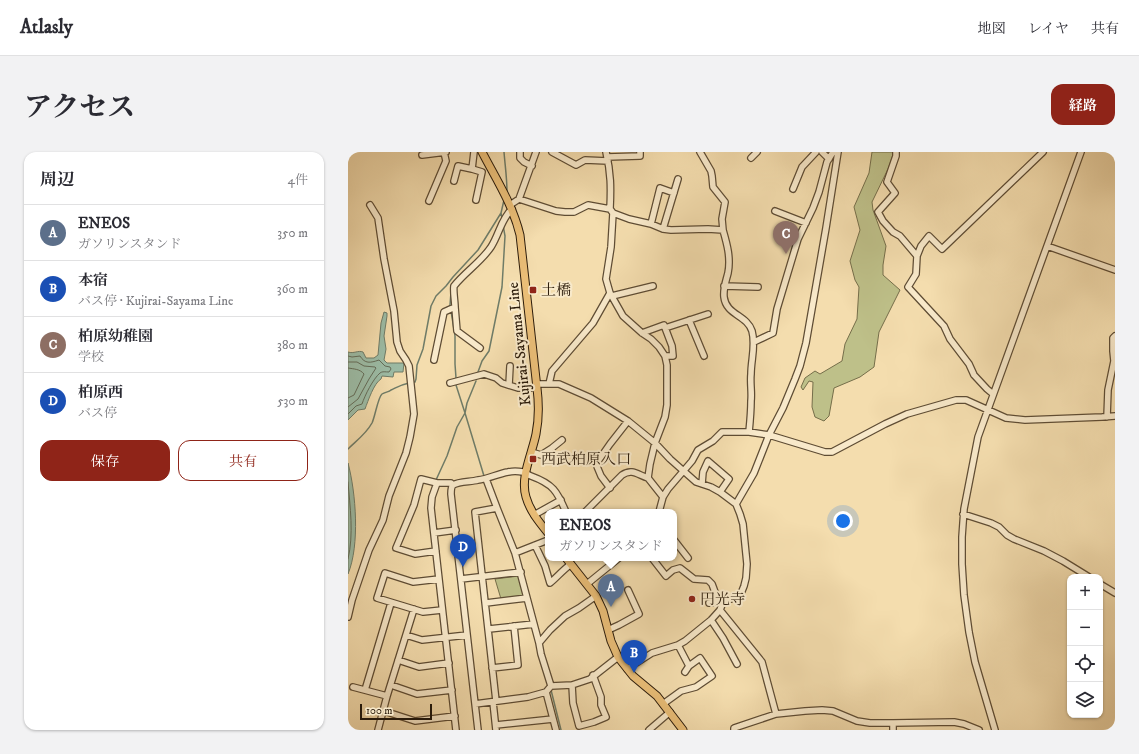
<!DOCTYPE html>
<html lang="ja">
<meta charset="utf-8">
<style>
body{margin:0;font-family:"IM FELL DW Pica","Noto Serif JP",serif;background:#f2f2f3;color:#2b2b33}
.controls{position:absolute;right:12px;bottom:12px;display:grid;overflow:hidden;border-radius:8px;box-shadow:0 1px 3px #0004}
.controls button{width:36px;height:36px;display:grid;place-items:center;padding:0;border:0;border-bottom:1px solid #e1e1e2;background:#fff;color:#2b2b33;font:20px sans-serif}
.scale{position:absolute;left:12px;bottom:10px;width:72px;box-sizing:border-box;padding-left:4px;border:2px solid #2c1c0b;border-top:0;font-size:11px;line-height:14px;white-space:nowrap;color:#2c1c0b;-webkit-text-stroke:3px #f8e9ca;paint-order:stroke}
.you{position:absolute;left:495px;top:369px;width:14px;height:14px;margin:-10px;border:3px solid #fff;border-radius:50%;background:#1a73e8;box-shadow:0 0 0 6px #1a73e833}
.badge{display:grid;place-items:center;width:26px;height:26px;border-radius:50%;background:#8f2418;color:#fff;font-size:13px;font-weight:700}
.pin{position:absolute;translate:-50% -33px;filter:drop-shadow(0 1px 2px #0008)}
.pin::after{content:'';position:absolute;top:21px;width:14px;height:12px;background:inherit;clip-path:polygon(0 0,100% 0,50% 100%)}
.popup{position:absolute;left:197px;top:357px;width:132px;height:52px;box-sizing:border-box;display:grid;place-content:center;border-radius:8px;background:#fff;filter:drop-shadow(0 1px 3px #0005);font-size:13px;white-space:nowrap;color:#7c7c81}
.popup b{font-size:15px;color:#2b2b33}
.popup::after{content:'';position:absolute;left:50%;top:100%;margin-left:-8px;border:8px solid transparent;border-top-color:#fff}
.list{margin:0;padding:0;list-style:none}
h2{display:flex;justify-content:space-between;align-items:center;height:52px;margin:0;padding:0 16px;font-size:17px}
h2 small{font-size:13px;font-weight:400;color:#7c7c81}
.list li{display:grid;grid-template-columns:26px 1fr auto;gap:12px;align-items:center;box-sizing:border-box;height:56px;padding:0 16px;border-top:1px solid #e1e1e2}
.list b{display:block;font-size:15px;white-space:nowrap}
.list p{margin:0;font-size:13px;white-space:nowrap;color:#7c7c81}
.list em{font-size:13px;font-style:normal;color:#7c7c81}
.actions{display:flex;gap:8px;padding:12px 16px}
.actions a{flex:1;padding:9px 0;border:1px solid #8f2418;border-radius:12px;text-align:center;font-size:14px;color:#8f2418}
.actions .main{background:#8f2418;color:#fff}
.icon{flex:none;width:22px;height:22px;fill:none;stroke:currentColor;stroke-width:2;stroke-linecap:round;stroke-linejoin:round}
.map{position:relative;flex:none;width:767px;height:578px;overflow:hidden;border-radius:12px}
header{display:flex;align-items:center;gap:24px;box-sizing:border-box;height:56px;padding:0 20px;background:#fff;border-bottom:1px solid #e1e1e2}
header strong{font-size:19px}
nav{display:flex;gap:22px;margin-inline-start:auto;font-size:14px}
.intro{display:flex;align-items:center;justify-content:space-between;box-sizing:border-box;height:96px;padding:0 24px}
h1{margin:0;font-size:28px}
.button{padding:10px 18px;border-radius:12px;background:#8f2418;color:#fff;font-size:14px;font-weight:700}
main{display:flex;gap:24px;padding:0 24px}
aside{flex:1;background:#fff;border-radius:12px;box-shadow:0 1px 3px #0004}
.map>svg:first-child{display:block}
.green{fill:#bec089;stroke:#756e4a}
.water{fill:#9cbca6;stroke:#6f7c68}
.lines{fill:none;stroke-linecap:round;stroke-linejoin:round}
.shore{stroke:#646c58;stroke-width:1}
.stream{stroke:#6f7c68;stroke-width:1.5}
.minor-casing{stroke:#5e4c34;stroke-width:8}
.major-casing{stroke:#2c1c0b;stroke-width:9}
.minor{stroke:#f8e9ca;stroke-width:5.5}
.major{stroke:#eabe77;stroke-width:7}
.poi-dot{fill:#8f2418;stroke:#f8e9ca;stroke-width:1.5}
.labels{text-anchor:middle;stroke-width:4;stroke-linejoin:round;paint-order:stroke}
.poi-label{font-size:15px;fill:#2c1c0b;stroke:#f8e9ca;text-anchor:start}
.street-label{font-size:15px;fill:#2c1c0b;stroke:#f8e9ca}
</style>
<header>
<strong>Atlasly</strong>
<nav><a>地図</a><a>レイヤ</a><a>共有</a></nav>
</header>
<div class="intro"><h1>アクセス</h1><a class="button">経路</a></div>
<main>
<aside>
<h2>周辺<small>4件</small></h2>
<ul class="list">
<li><span class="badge" style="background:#5c6f8a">A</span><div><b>ENEOS</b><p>ガソリンスタンド</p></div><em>350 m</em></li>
<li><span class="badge" style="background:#1a4fb4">B</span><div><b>本宿</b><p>バス停 · Kujirai-Sayama Line</p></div><em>360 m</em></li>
<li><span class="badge" style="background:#8d6e63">C</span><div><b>柏原幼稚園</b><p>学校</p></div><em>380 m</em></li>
<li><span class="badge" style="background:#1a4fb4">D</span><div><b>柏原西</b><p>バス停</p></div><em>530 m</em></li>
</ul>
<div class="actions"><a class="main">保存</a><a>共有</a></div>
</aside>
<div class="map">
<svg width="767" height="578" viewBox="0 0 767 578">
<rect width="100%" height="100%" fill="#f4ddae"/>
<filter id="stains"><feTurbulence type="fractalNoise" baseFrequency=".005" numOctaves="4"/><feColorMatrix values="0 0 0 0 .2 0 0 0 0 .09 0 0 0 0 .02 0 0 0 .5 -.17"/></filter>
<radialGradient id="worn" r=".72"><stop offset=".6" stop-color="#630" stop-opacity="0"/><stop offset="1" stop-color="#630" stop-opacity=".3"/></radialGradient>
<path class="green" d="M 524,0 L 546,0 L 540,17 L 524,50 L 525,58 L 538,94 L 535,113 L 535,123 L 552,138 L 531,180 L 526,215 L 512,225 L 486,236 L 481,264 L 476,269 L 467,265 L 464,255 L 465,230 L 461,229 L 455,238 L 453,235 L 457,226 L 467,219 L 472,222 L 494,209 L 497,192 L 509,167 L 511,135 L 507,128 L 502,109 L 512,78 L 506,55 L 521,21 Z
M 171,424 L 177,444 L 153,447 L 147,427 Z"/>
<path class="water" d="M 36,160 L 39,161 L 39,164 L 36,184 L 38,197 L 36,208 L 39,211 L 56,211 L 55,220 L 46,220 L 45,225 L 34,224 L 33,227 C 26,231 20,249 17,257 L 10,258 L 0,268 L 0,200 C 6,202 10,198 15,200 L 18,206 L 26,206 L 30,203 L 33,171 Z
M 0,311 C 8,341 12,393 0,422 Z"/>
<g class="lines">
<path class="shore" d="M 0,204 L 4,205 L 12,204 C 17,212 22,211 31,208 L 37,214 L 42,215 L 43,217 L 41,220 C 38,220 34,219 32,221 C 25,227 17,243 14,252 L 8,254 L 0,262
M 0,210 L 9,210 L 16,214 L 27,215 L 28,216 L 21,227 L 10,247 L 0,255
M 0,216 C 6,217 12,217 16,222 L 6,243 L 0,246
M 0,330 C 2,355 6,382 0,407"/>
<path class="stream" d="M 156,0 C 157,13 159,26 159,40
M 154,66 L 153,61 L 156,48
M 102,156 L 102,153 L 103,140
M 103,159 L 107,184 L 107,212 L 108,226
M 130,220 L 134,209 L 141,199 L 154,135 L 157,84 L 155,73
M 64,230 L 67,230 L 68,227 L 69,213 L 75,197 L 83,154 L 88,144 L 98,134 L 105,125 L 130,98 L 153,61
M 108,233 L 117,261 L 136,324
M 0,297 C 8,289 18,282 24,271 C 27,265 30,245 34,242 C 37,240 41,240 43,238 C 51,234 52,233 61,231
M 88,328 L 99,304 L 109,275 L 117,261 L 119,251 L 128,229
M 203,538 L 213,578"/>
<defs>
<path id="minor" d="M 172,0 L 172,6 L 176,10 L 184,14
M 204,0 L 228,13 L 237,8 L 260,9
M 258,0 C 263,21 263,36 262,57
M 352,0 L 363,19 L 364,24 L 365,35 L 377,50 L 374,67 L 375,78
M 474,0 L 481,7
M 548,0 L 548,4 L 539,30 L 547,41 L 530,60 L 535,69 L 545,80 L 552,84 L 569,104 L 573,94 L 581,84 L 594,97 L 695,0
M 74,3 L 98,0
M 259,5 L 292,4 L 292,0
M 403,6 L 409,0
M 124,17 L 134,20 L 128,48
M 106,29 L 110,14 L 124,17 L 126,0
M 445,37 L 454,15 L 468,0
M 171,47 L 208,59 L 217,60 L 226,60 L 240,53 L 262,57 L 265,61 L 281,67 L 303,72 L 315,77 L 323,78 L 360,77 L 375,78 C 379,92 383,106 380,121 C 378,129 375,136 376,145 C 378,163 399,163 404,179 C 408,193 403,208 403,222 C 402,231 404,240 403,249 C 403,260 402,270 401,280
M 81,49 L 98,9 L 96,0
M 162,53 L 171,47 L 188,0
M 427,59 L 458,71
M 265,61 L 263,95 L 258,127 L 262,141 L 275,164 L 294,181 L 303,187 L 311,195 L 317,204 L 319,213 L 319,253 L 317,265 L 307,291 L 302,312 L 300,326
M 303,72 L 312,36 L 326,41
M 315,77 L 330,27
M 699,94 L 767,118
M 569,104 L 568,122 L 560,135 L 596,174 L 602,187 L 621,212 L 626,223 L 639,237 L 645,242
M 376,134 L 410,135
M 264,144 L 305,134
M 107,155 L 109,179 L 132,196
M 341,168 L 356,204
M 317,176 L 360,162
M 294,181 L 316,173 L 324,194 L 325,204 L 317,204
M 406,190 L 425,181 L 429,157 L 450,87 L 465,56 L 471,40 L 479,10 L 485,0
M 86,208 L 96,160 L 107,155 C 107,150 105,138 106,134 C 117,120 133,110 143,95 C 151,83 153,67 164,57
M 102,231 L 136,222 L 148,226 L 154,231 L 170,236 L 189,236
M 189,232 L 211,232 L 243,246 L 280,269 L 307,291 L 322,307 L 348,330 L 363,335 L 372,340 L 388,352 L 392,362 L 395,372 L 399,412 L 398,426 L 396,434 L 394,439 L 390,444 L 375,450 L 372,458 L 363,468 L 337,489 L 330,493 L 304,501 L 279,517
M 201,232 L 204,219 L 245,171 L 262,141
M 161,233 L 162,214
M 759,265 L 760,238 L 766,209 L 765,199 L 765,186 L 767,184
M 183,300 L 193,303 L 204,296 L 214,288
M 138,327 L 149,356
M 89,331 L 84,345 L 83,356 L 108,578
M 354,332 L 355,320 L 360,309 L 381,327 L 372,340
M 262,336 L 253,324 L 248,312 L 262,292 L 280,269
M 388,352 L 406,321 L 421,283 L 435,256 L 447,227 L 452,214 L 458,191 L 478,76 L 490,0
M 237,360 L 274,323 C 284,316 290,323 300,326 L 315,345
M 311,360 L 315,345 L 320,337 L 344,309 L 350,298 L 365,289 L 374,280 L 401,280 L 421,283 L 477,300 L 484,300 L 537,272 L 559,262 L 608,248 L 618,248 L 658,266 L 677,268 L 754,265 L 767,264
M 615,362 L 643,371 L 651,375 L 659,383 L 666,387 L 696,399 L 715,409 L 741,425
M 186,363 L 213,348
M 86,381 L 108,378
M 326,388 L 340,406
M 187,393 L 197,414 L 202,431 C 209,425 215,418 223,412
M 88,399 L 67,402 L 48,396 L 66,353 L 73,327 L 89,331 L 103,331 L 105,333
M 167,401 L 200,388
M 304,406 L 318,424 L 325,418 L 332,416 L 346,427 L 360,428 L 364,432 L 371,451
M 91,427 L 65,430 L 37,421 L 29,446 L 75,460 L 94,458
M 113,427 L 173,420
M 239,432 L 271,406
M 752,432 L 767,441
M 138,451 L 179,446
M 361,451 L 373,450
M 372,458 L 414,510 L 428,562
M 0,465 L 4,448 L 21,398 L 35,368 L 41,344 L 58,301 L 62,285 L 66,262 L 61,214 L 58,208 L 52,199 L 49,190 L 46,159 L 36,107 L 30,66 L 22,53
M 363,468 L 375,486 L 389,512
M 141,477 L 186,472
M 260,478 L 271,473 L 291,462 L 280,438
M 58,483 L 74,488 L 119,483
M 330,493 L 341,514
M 50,508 L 71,515 L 101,511
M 144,516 L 170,513 L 166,474
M 43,533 L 69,542 L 104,538
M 224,533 L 225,551 L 231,574 L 246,570 L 258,565 L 253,553 L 253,545 L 245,523
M 203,534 L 193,502 L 191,491 L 202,478 L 217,464 L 231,456 L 248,444
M 5,535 L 39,544
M 17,538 L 43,451
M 198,540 L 208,578
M 148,549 L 127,360 L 149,356 L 167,401 L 191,491
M 145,550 L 148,578
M 127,552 L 180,545 L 198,540 L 203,534 L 224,533 L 242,527 L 270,505
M 315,552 L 333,539 L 348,535 L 364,524 L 352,506 L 341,514 L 337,520
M 36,559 L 67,569 L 107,564
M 148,573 L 205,567
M 30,578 L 39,544 L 66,457
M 130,578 L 103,342 C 103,339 103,335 105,333 C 111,329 123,330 130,328 C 140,327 149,322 160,320 C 164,319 170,319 175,320 C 178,321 180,323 183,324 C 205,332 209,339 218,360
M 301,578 L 322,560
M 386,578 L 386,576 L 428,562 L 457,559 L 474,558 L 485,559 L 509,569 L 522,571 L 545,571 L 606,570 L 616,572 L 631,578
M 545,578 L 545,571
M 647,578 L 627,510 L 621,480 L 616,443 L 614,412 L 614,385 L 616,357 L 630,285 L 733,0"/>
<path id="major" d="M 134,0 C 148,27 165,53 172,83 L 189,236 C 191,252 191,267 188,282 C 184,302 172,325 178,345 C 182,359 191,370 200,381
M 218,406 L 248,444 L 255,459 L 263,489 L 270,505 L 285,524 L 309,544 L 335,578"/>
</defs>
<use href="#minor" class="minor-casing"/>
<use href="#major" class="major-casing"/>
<use href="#minor" class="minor"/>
<use href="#major" class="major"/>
</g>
<g class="poi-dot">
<rect x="181" y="134" width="8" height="8" rx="2"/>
<rect x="181" y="303" width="8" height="8" rx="2"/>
<circle cx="344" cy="447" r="4"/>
</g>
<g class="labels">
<g class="poi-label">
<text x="193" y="143">土橋</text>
<text x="193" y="312">西武柏原入口</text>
<text x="352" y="452">円光寺</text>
</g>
<g class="street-label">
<text transform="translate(171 192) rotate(-96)" y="5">Kujirai-Sayama Line</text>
</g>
</g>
<rect width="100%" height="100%" filter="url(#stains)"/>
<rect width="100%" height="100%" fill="url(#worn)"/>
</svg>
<div class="controls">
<button>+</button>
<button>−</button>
<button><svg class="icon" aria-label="locate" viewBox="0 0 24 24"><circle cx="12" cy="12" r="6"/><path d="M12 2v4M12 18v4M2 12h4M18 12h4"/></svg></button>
<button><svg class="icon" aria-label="layers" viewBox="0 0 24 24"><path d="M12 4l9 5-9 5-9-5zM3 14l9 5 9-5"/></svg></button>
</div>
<div class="scale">100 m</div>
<div class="you"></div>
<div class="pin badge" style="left:263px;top:455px;background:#5c6f8a">A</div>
<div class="popup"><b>ENEOS</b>ガソリンスタンド</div>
<div class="pin badge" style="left:286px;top:521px;background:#1a4fb4">B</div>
<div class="pin badge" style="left:438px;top:102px;background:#8d6e63">C</div>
<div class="pin badge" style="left:115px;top:415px;background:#1a4fb4">D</div>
</div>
</main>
